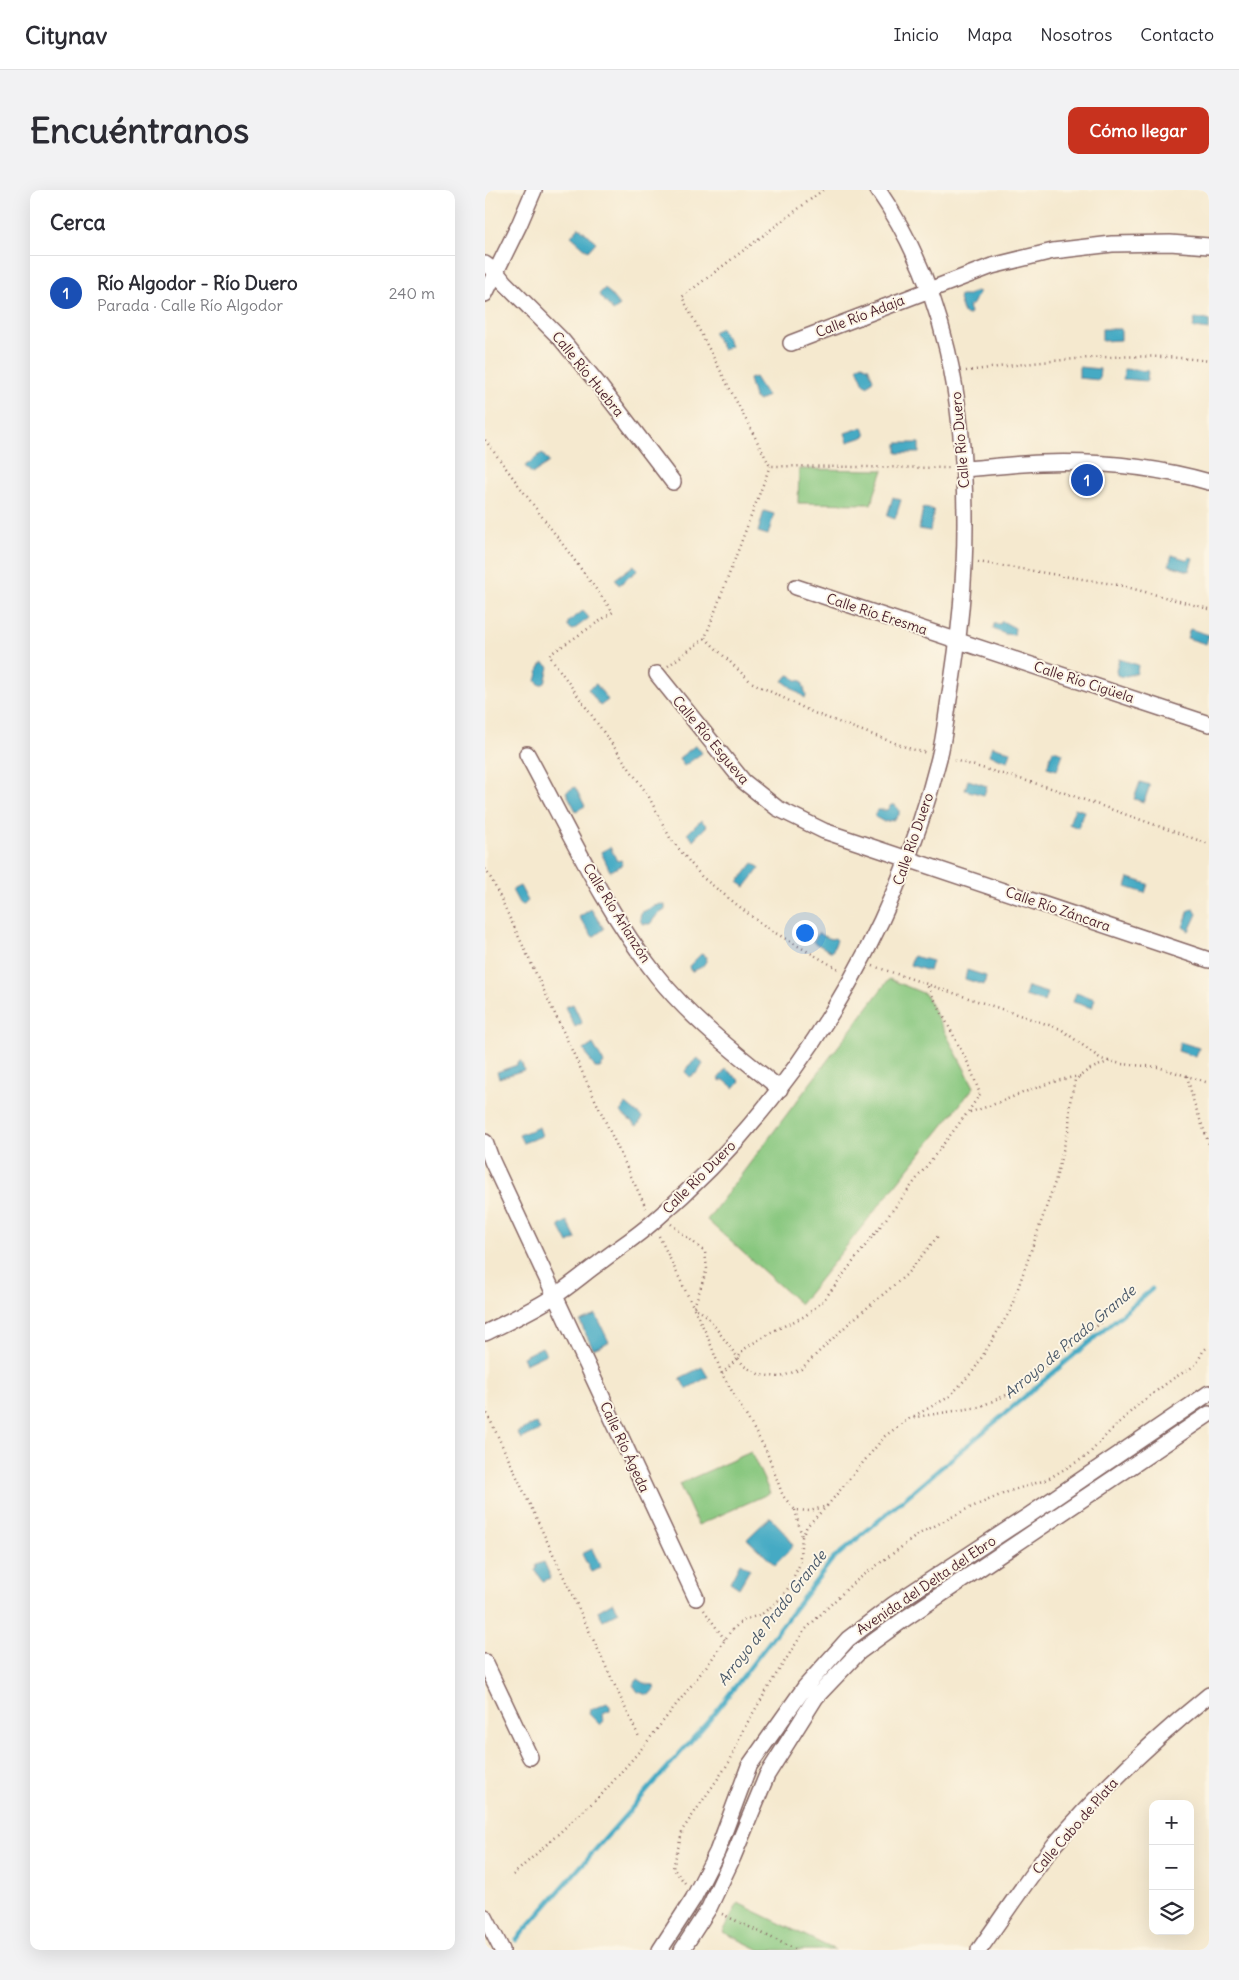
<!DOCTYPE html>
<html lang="es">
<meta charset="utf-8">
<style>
body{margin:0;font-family:Delius,sans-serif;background:#f2f2f3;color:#2b2b33}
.controls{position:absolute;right:15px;bottom:15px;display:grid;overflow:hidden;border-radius:10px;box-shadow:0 5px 20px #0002}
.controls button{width:45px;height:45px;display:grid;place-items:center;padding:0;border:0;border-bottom:1px solid #e1e1e2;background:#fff;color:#2b2b33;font:25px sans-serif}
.you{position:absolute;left:319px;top:742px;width:18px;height:18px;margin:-12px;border:4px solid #fff;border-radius:50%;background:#1a73e8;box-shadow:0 0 0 8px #1a73e833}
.badge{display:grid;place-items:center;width:32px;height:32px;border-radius:50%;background:#c8321e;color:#fff;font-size:16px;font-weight:700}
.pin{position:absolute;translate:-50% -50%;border:2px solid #fff;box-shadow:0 1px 5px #0006}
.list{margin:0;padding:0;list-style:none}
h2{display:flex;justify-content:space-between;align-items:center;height:65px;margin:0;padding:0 20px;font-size:21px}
h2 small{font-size:16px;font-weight:400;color:#7c7c81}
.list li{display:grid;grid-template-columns:32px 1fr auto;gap:15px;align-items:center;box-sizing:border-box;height:75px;padding:0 20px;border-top:1px solid #e1e1e2}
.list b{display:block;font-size:19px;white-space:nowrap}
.list p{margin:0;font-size:16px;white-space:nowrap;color:#7c7c81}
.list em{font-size:16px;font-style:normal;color:#7c7c81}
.icon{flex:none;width:28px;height:28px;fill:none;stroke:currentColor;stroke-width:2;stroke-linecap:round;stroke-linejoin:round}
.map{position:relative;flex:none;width:724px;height:1760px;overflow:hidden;border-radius:10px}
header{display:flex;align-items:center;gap:30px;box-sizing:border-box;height:70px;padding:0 25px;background:#fff;border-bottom:1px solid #e1e1e2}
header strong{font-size:24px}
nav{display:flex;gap:28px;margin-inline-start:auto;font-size:18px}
.intro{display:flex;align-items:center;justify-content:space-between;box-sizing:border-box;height:120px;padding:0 30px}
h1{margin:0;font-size:35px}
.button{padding:12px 22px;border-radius:10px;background:#c8321e;color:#fff;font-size:18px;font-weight:700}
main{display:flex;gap:30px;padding:0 30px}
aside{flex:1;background:#fff;border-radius:10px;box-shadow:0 5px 20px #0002}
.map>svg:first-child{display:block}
.green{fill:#88c77f;stroke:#697355}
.water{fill:#44aac4;stroke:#476478}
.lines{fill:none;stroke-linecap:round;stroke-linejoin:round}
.stream{stroke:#44aac4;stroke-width:4.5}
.minor-casing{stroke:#866664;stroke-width:18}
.path{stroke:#866664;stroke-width:2.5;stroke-dasharray:1 4;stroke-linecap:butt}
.minor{stroke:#fff;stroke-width:15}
.labels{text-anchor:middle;stroke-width:4;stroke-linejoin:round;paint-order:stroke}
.street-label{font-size:14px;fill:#4a1f2b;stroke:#fcf5e5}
.water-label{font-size:15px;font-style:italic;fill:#485768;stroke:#fcf5e5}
</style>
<header>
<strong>Citynav</strong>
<nav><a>Inicio</a><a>Mapa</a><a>Nosotros</a><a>Contacto</a></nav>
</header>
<div class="intro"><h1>Encuéntranos</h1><a class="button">Cómo llegar</a></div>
<main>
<aside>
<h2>Cerca<small></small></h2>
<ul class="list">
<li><span class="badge" style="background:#1a4fb4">1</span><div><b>Río Algodor - Río Duero</b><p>Parada · Calle Río Algodor</p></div><em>240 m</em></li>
</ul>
</aside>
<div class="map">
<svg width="724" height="1760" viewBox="0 0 724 1760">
<rect width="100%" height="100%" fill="#fcf5e5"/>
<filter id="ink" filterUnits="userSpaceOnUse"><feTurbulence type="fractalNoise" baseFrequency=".02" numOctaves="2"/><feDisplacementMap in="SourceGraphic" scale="10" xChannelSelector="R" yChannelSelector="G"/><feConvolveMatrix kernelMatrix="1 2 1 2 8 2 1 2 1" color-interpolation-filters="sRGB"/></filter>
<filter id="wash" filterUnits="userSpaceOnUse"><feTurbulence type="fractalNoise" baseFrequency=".0096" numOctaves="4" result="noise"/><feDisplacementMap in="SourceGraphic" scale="20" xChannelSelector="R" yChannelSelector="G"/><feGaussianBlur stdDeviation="1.12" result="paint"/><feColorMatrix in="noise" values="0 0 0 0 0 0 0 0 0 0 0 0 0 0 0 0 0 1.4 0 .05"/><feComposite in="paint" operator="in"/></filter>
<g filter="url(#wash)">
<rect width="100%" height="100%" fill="#f5e9cf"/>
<path class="green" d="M 314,279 L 398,280 L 386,314 L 313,313 Z
M 404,789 L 440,804 L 489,897 L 315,1114 L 222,1030 Z
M 266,1262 L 285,1303 L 213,1335 L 194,1294 Z
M 253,1713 L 350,1760 L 275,1760 L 238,1742 Z"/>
<path class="water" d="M 94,37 L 111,52 L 103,61 L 86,46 Z
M 120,98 L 135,116 L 128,121 L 114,104 Z
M 491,101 L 494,102 L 488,114 L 483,117 L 485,122 L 484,125 L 479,124 L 474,109 L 475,106 L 482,106 Z
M 710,128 L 724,130 L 724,140 L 708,138 Z
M 236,138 L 246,156 L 238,160 L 228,142 Z
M 617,139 L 636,139 L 636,150 L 617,151 Z
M 378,174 L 380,177 L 383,177 L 388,189 L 383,196 L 379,194 L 372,178 L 375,175 Z
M 594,177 L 615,179 L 614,190 L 594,188 Z
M 639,179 L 663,181 L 662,191 L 638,189 Z
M 270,187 L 282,206 L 274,211 L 269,207 L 264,189 Z
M 378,237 L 381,246 L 363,252 L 360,243 Z
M 412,253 L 434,253 L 434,263 L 412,263 Z
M 57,263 L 64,272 L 47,284 L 40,276 Z
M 408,307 L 416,310 L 410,329 L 402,326 Z
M 438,318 L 449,320 L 445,341 L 434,339 Z
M 279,321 L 289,324 L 283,345 L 273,342 Z
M 687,365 L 703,370 L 704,367 L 708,368 L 704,381 L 684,375 Z
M 149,375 L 153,380 L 134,395 L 130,389 Z
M 98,421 L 104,428 L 88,440 L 83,437 L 83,432 Z
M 517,431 L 530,438 L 529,445 L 520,444 L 508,439 L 509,434 L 515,434 Z
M 705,439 L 724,445 L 721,454 L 702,448 Z
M 634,469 L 653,475 L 652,483 L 637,487 L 632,485 L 631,480 Z
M 59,473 L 64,477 L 60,493 L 55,495 L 51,491 L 55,476 Z
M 303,485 L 307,486 L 311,490 L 317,491 L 321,505 L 320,508 L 298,491 Z
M 111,494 L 123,510 L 115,516 L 103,499 Z
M 211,555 L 217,563 L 199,576 L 194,568 Z
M 507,556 L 526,562 L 523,571 L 504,565 Z
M 568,560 L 578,563 L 572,580 L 562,577 Z
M 483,590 L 502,596 L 499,605 L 480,600 Z
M 655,592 L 665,595 L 659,612 L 649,609 Z
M 90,597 L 100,616 L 91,621 L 81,602 Z
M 406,615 L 410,615 L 414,620 L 414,625 L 408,630 L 399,632 L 390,627 L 392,620 L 402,620 Z
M 590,618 L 599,621 L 593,638 L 584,634 Z
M 216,630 L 222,636 L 208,650 L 202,644 Z
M 125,657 L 132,671 L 136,670 L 138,675 L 125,681 L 116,662 Z
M 268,673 L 275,678 L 260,697 L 253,692 Z
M 644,688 L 663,694 L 660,703 L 641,697 Z
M 35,696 L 43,711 L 39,715 L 35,715 L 27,700 Z
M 177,714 L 180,715 L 180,720 L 172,725 L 165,734 L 159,734 L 156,732 L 155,727 L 157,722 C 165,719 168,715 177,714 Z
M 106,719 L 119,739 L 108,747 L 94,727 Z
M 709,719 L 712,724 L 704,741 L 698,737 L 704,720 Z
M 333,743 L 346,749 L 350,748 L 352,750 L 347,762 L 328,752 Z
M 216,764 L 222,767 C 221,775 215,779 207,781 L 205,780 L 204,776 Z
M 428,766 L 447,771 L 444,781 L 425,775 Z
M 482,780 L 501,786 L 499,795 L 480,789 Z
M 543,797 L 562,803 L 559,812 L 540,806 Z
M 591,803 L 610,809 L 607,818 L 588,812 Z
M 88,814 L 97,833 L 90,837 L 80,817 Z
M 695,852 L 714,858 L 711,867 L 693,861 Z
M 108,854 L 119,873 L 115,878 L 110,878 L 99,860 Z
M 213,868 L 218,874 L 213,882 L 205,887 L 200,882 L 203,876 Z
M 36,871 L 39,880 L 14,888 L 12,882 L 32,875 L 32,872 Z
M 241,879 L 255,891 L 249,898 L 239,890 L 236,891 L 233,889 Z
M 141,914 L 158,928 L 152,936 L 135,922 Z
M 54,937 L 57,946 L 38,953 L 34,945 Z
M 82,1031 L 91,1049 L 83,1053 L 74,1036 Z
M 111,1125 L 124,1152 L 108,1159 L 95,1132 Z
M 57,1157 L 61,1164 L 40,1174 L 37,1167 Z
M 217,1177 L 223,1187 L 201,1199 L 195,1188 Z
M 51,1233 L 55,1240 L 36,1249 L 32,1242 Z
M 285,1327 L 303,1346 L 308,1356 L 290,1375 L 262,1349 Z
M 107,1359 L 116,1378 L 106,1382 L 97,1364 Z
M 59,1372 L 66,1388 L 58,1391 L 50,1380 L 52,1378 L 51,1375 Z
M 255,1373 L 265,1379 L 254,1398 L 245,1392 Z
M 128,1412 L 134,1422 L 118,1430 L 113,1421 Z
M 153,1489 L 161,1494 L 168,1495 L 170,1498 L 164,1505 L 153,1502 L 148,1495 Z
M 122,1513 L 125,1516 L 125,1520 L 118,1523 L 117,1527 L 119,1531 L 115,1535 L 104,1524 L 105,1520 Z"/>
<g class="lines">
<path class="stream" d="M 31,1750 L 226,1528 L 347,1370 L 667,1099"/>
</g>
</g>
<g filter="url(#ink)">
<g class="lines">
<defs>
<path id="minor" d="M 0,74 L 11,82 L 19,92 L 76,149 L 114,195 L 188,292
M 0,104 L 34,35 L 49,0
M 306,153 L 507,76 L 568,61 L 627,54 L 685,53 L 724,56
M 480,279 C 505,277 531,274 556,273 C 611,271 671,277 724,292
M 311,397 L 724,534
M 172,484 L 258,591 L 292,618 L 339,641 L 724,770
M 42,564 C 83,639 119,719 172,786 C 207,830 252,864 295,899
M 0,952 L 7,971 L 211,1408
M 0,1143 C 24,1131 49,1120 71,1105 C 86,1095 100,1083 114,1073 C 132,1059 151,1047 168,1032 C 309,912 409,747 454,568 C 459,549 461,528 464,509 C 474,451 480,393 480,334 C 480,215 462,101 393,0
M 0,1472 L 45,1567
M 0,1727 L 17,1760
M 175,1760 L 208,1709 L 232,1662 L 264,1576 L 320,1497 L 363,1449 L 409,1414 L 543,1326 L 724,1203
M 197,1760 L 224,1718 L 248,1667 L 282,1585 L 331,1507 L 374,1462 L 418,1430 L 724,1224
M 494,1760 C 519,1725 543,1688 570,1654 C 616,1600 668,1550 724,1505"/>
</defs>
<use href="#minor" class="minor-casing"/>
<path class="path" d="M 338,0 L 197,107 L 285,276 L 465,278
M 481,181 C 562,171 643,160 724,171
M 0,250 L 128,422 L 64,465 L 163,605 L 185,648 L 217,687 L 280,737 L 355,780
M 493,372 L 634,395 L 724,419
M 220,448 L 266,492 L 329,523 L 426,559 L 442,563
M 183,476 L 220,448 L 285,276
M 469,570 L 563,597 L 724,654
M 0,679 L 7,690 L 161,1018
M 388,776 L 576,839 L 616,869 L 636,874 L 673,877 L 724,893
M 702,886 L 709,913 L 724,954
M 485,922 C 522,912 557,891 596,886
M 186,1034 L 220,1062 L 222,1079 L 209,1117 L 222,1126 L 259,1176 L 275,1185 L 296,1187 L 316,1179 L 363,1134 L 421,1085 L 453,1046
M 724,1040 L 724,1053
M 174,1046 L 222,1145 L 237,1184 L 281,1260 L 298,1306 L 310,1320 L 325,1321 L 342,1316 L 400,1246 L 425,1228 L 494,1217 L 526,1203 L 617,1132
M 237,1184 L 253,1168 L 258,1160 L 284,1143 L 320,1126 L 338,1111 L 483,922 L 495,904 L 485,877 L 442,795
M 0,1219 L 154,1547
M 429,1226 L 464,1207 L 489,1180 L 525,1121 L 570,992 L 584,937 L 585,912 L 590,890 L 603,880 L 625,871
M 310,1320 L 317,1347
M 219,1420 L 240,1450
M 28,1685 L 117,1604 L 158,1557 L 227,1469 L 245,1442 L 257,1431 L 277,1424 L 294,1410 L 304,1397 L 314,1376 L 317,1347 L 322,1336 L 342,1316
M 200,1693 L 188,1678 L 198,1639 L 245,1571 L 258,1540 L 289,1488 L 319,1441 L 340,1420 L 367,1394 L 434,1344 L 482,1319 L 525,1301 L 561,1290 L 602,1266 L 627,1239 L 655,1213 L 689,1188 L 711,1175 L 718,1161 L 724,1156
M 237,1724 L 312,1760"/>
<use href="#minor" class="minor"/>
</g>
</g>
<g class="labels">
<g class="street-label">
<text transform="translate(375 126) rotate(-21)" y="5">Calle Río Adaja</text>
<text transform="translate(103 184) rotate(51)" y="5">Calle Río Huebra</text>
<text transform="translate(475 250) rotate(-95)" y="5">Calle Río Duero</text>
<text transform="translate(392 424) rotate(18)" y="5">Calle Río Eresma</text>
<text transform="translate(599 492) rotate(18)" y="5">Calle Río Cigüela</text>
<text transform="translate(226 550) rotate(50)" y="5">Calle Río Esgueva</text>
<text transform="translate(428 649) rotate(-71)" y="5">Calle Río Duero</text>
<text transform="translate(573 719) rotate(19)" y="5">Calle Río Záncara</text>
<text transform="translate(132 723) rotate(58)" y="5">Calle Río Arlanzón</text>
<text transform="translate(214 987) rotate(-45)" y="5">Calle Río Duero</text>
<text transform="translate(140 1257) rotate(65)" y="5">Calle Río Ágeda</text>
<text transform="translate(441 1395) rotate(-34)" y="5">Avenida del Delta del Ebro</text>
<text transform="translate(590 1636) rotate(-49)" y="5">Calle Cabo de Plata</text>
</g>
<g class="water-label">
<text transform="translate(585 1152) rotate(-40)" y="5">Arroyo de Prado Grande</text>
<text transform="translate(287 1428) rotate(-52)" y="5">Arroyo de Prado Grande</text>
</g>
</g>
</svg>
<div class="controls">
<button>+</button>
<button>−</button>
<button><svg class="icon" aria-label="layers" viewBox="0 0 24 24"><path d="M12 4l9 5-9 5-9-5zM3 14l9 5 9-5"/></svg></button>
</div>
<div class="you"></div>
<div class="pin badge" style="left:602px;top:290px;background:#1a4fb4">1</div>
</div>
</main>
